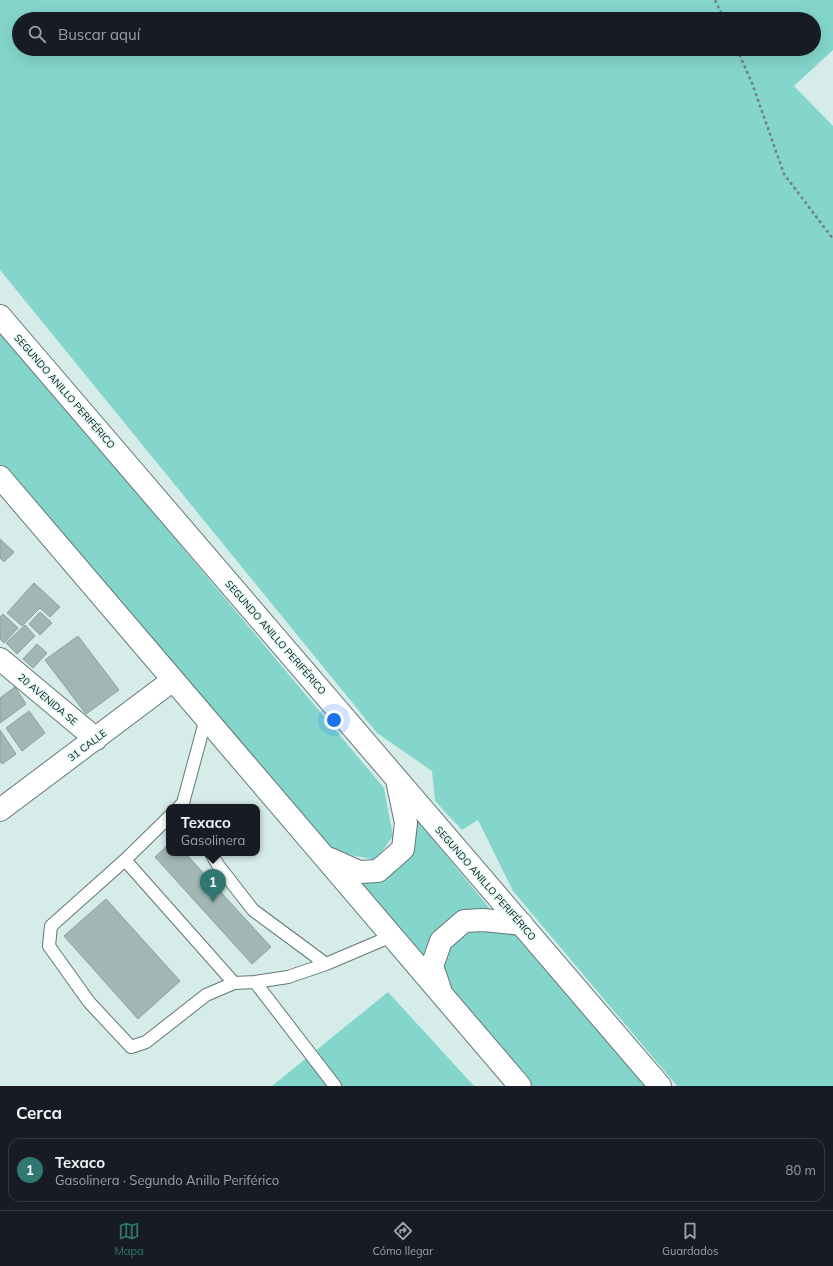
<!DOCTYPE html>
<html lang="es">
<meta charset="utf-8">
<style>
body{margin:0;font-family:Mulish,sans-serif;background:#242831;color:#f1f3f6}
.you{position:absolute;left:334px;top:720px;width:14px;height:14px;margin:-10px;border:3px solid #fff;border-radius:50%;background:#1a73e8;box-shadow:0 0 0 6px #1a73e833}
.badge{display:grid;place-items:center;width:26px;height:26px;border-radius:50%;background:#2f7770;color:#fff;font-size:13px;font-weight:700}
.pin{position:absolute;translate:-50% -33px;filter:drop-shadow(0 1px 2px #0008)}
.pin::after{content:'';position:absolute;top:21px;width:14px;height:12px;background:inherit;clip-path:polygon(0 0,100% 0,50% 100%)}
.popup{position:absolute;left:166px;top:804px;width:94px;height:52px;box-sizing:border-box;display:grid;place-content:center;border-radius:8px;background:#171b24;filter:drop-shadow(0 1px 3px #0005);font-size:13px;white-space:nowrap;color:#9ea1a6}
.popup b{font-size:15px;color:#f1f3f6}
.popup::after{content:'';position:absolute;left:50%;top:100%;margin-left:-8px;border:8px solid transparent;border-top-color:#171b24}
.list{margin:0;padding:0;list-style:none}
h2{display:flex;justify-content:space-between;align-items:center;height:52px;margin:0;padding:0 16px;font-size:17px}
h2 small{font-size:13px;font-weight:400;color:#9ea1a6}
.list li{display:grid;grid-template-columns:26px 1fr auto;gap:12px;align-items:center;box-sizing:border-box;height:64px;margin:0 8px 8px;padding:0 8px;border:1px solid #363941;border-radius:12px}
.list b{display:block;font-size:15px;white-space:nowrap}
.list p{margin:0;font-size:13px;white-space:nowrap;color:#9ea1a6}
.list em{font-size:13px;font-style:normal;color:#9ea1a6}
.icon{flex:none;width:22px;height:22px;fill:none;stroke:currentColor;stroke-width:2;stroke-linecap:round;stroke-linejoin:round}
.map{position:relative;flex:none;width:833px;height:1086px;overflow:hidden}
.search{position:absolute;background:#171b24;box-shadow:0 4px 16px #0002;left:12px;right:12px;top:12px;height:44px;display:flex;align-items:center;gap:10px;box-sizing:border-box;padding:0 14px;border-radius:22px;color:#9ea1a6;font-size:15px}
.sheet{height:124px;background:#171b24}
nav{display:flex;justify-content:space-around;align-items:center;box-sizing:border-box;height:56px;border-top:1px solid #363941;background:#171b24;font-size:11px;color:#9ea1a6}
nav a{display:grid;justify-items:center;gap:2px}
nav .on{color:#2f7770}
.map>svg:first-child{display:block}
.green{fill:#84d6cd;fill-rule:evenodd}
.building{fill:#a1b7b4;stroke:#8ba09d}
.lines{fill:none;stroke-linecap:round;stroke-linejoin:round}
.service-casing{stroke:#637875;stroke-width:14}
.minor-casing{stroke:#637875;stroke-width:24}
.primary-casing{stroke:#637875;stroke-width:24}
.path{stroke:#72817f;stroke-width:2.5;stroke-dasharray:3 3;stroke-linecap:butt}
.service{stroke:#fff;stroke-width:12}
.minor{stroke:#fff;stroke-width:22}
.primary{stroke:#fff;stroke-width:22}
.labels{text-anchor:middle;stroke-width:3;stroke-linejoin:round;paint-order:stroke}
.street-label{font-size:10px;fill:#070f0e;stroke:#e3faf7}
</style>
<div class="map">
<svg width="833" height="1086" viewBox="0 0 833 1086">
<rect width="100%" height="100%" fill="#d6ece9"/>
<path class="green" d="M 0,0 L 833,0 L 833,50 L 794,86 L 833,126 L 833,1086 L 677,1086 L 513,891 L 478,820 L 462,830 L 435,801 L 432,771 L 377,733 L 0,270 ZM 19,19 L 814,19 L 814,49 L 19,49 Z
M 0,330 L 384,788 L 393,836 L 376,860 L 330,851 L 0,469 Z
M 410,811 L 495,915 L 460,914 L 425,974 L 343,876 L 379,873 Z
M 465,925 L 515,931 L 651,1086 L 521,1086 L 442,994 L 444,943 Z
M 388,992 L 474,1086 L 272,1086 Z"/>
<path class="building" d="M 0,539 L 14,552 L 4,562 L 0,558 Z
M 34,583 L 60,607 L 50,617 L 40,608 L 22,626 L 7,613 Z
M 40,612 L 52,623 L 40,635 L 29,624 Z
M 3,614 L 18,628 L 4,643 L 0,639 L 0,617 Z
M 25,625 L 35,636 L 17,654 L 6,643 Z
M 78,636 L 119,690 L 86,714 L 45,660 Z
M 37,644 L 47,653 L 33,668 L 23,659 Z
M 15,687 L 26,704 L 0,723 L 0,698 Z
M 29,711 L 45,733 L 22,751 L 6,728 Z
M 0,730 L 16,754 L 2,764 L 0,761 Z
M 169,844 L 169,853 L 185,853 L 271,947 L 252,964 L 155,857 Z
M 106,899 L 180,981 L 138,1019 L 64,936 Z"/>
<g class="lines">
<defs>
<path id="service" d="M 179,807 L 183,803 L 206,718
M 169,817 L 125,860 L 51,926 L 49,946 L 89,1002 L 131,1047 L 146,1042 L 206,995 L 234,983 L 255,982 L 288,977 L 326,964 L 392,936
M 211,853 L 218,865 L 253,910 L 326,964
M 125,860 L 234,983
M 255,982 L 335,1086"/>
<path id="minor" d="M 0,659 L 96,739
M 0,810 L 173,680"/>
<path id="primary" d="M 0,316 L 660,1086
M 0,477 L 520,1086
M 330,859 L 359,872 L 378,871 L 403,849 L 406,823 L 397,780
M 440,989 L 432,966 L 441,941 L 464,921 L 483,920 L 522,924"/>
</defs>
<use href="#service" class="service-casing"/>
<use href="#minor" class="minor-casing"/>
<use href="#primary" class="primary-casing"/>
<path class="path" d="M 715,0 L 724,19
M 737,49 L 752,83 L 784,174 L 833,239"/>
<use href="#service" class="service"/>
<use href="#minor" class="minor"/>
<use href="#primary" class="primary"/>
</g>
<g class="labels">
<g class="street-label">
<text transform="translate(65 391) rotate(49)" y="4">SEGUNDO ANILLO PERIFÉRICO</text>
<text transform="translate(276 637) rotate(49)" y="4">SEGUNDO ANILLO PERIFÉRICO</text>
<text transform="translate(48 699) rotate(40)" y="4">20 AVENIDA SE</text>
<text transform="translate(87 745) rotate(-37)" y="4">31 CALLE</text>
<text transform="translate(486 883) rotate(49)" y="4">SEGUNDO ANILLO PERIFÉRICO</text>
</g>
</g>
</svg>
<div class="you"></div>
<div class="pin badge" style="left:213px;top:902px">1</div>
<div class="popup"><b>Texaco</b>Gasolinera</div>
<div class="search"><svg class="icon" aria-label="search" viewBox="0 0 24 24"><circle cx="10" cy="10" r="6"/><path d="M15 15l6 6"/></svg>Buscar aquí</div>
</div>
<section class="sheet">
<h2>Cerca<small></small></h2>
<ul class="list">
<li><span class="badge">1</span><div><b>Texaco</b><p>Gasolinera · Segundo Anillo Periférico</p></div><em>80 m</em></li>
</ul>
</section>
<nav>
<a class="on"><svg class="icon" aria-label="map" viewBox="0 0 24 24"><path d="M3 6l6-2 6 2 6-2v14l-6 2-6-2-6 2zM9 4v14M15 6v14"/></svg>Mapa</a>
<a><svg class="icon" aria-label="directions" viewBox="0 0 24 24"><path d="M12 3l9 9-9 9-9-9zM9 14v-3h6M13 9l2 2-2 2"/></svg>Cómo llegar</a>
<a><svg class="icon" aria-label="saved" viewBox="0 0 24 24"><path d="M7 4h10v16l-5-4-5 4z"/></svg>Guardados</a>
</nav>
